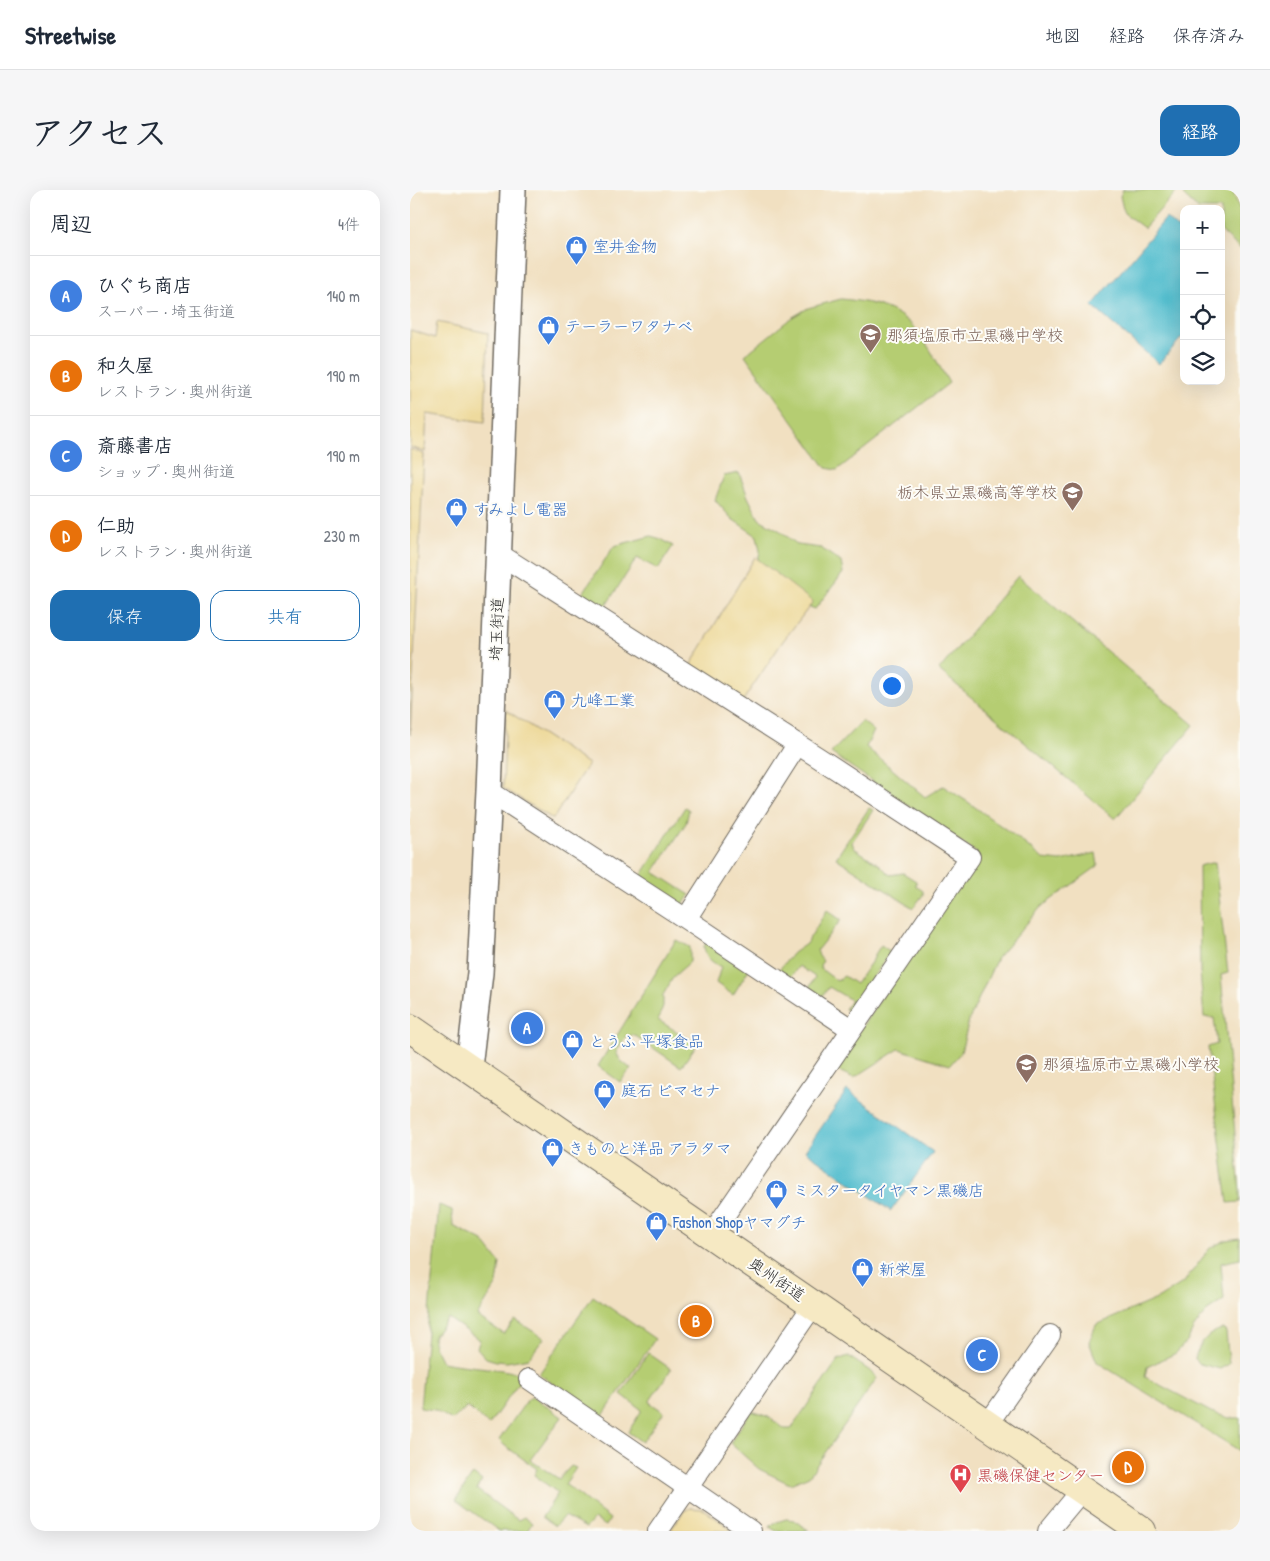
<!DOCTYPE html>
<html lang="ja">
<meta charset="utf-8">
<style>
body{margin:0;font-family:"Patrick Hand","Klee One",sans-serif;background:#f6f6f7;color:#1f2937}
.controls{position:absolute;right:15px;top:15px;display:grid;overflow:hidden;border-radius:10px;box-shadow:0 5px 20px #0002}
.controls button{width:45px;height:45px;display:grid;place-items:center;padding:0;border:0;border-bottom:1px solid #e0e1e3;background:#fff;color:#1f2937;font:25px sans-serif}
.you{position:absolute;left:481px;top:495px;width:18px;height:18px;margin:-12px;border:4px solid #fff;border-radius:50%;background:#1a73e8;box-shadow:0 0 0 8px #1a73e833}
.badge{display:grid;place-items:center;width:32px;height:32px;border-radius:50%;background:#1f6fb2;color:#fff;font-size:16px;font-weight:700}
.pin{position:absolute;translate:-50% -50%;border:2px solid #fff;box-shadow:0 1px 5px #0006}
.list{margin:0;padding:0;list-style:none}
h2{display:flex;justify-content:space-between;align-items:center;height:65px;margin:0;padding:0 20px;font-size:21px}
h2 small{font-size:16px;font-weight:400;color:#747a83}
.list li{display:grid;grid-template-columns:32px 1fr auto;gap:15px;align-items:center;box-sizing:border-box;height:80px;padding:0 20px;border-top:1px solid #e0e1e3}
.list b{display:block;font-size:19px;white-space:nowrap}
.list p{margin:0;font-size:16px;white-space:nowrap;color:#747a83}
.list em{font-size:16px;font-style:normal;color:#747a83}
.actions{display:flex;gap:10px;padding:15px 20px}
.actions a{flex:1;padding:11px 0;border:1px solid #1f6fb2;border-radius:15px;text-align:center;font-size:18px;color:#1f6fb2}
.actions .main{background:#1f6fb2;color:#fff}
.icon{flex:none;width:28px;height:28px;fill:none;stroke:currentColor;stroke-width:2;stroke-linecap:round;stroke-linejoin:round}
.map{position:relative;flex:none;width:830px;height:1341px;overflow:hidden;border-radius:15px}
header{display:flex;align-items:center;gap:30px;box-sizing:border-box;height:70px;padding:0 25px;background:#fff;border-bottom:1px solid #e0e1e3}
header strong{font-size:24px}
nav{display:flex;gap:28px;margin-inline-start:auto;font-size:18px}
.intro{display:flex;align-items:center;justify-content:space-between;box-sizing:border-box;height:120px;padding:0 30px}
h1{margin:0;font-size:35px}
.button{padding:12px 22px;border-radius:15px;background:#1f6fb2;color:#fff;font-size:18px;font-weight:700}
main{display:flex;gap:30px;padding:0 30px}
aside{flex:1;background:#fff;border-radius:15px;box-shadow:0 5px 20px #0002}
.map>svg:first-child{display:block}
.green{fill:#b5cd72;stroke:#707c4e}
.sand{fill:#eeda9e;stroke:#8c8264}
.water{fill:#52bdce;stroke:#3e747c}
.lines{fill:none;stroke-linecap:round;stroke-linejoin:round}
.minor-casing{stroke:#706a60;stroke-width:22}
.tertiary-casing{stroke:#706a60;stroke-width:28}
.secondary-casing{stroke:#706a60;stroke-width:30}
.minor{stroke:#fff;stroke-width:20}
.tertiary{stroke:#fff;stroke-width:25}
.secondary{stroke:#f6e9c3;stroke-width:28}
.labels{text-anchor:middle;stroke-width:4;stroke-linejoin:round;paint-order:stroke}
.shop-label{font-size:16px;fill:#366cbe;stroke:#fdfcf7;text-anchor:start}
.education-label{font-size:16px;fill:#785e54;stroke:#fdfcf7;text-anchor:start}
.street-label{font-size:16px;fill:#2b2b2b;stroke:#fdfcf7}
.health-label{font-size:16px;fill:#be3a42;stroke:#fdfcf7;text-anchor:start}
</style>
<header>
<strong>Streetwise</strong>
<nav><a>地図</a><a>経路</a><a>保存済み</a></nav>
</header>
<div class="intro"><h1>アクセス</h1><a class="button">経路</a></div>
<main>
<aside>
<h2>周辺<small>4件</small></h2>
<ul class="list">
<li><span class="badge" style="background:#3f7fe0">A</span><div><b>ひぐち商店</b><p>スーパー · 埼玉街道</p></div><em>140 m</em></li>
<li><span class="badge" style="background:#e8710a">B</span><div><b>和久屋</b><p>レストラン · 奥州街道</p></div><em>190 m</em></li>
<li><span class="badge" style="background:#3f7fe0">C</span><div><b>斎藤書店</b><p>ショップ · 奥州街道</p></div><em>190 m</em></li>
<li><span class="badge" style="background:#e8710a">D</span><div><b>仁助</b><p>レストラン · 奥州街道</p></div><em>230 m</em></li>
</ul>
<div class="actions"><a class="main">保存</a><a>共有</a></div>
</aside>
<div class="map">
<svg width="830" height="1341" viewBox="0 0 830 1341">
<rect width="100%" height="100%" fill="#fdfcf7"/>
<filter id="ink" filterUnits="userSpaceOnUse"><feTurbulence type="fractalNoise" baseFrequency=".02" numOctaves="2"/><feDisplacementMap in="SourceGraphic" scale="10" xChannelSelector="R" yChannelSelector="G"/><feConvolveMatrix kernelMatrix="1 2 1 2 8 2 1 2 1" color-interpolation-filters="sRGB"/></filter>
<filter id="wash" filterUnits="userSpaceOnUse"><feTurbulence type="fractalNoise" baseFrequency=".0096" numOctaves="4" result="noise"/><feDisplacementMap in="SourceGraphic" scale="20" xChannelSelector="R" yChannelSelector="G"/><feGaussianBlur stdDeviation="1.12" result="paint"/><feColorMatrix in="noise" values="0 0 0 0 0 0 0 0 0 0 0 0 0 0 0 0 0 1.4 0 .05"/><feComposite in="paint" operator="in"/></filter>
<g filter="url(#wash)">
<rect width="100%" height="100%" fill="#f1e0c1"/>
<path class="green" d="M 713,0 L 768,0 L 734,38 L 714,23 L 710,6 Z
M 778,0 L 822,0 L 830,20 L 830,59 L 811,41 L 811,19 L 788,19 L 773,5 Z
M 431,109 C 500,115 508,138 539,193 L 427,280 L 416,278 L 335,165 L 381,128 L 398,118 Z
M 329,283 L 338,307 L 349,329 L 369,340 L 388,355 L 411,358 L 431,372 L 433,383 L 405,419 L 388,414 L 346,381 L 350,361 L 347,346 L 322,329 L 305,310 L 314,286 Z
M 241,346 L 251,349 L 263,356 L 248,379 L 227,368 L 193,420 L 171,406 L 204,356 Z
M 608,386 L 784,535 L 705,629 L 529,480 Z
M 452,531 L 464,541 L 456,557 L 515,607 L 533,596 L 558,612 L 609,649 L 633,669 L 651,671 L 686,663 L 688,676 L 631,717 L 587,768 L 559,830 L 551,862 L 540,875 L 489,859 L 444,888 L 424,879 L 567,663 L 421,563 Z
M 275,617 L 279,620 L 276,633 L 244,682 L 280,705 L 271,717 L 230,688 Z
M 459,618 L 463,620 L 442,652 L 444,658 L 470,675 L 480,685 L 493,683 L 506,691 L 506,696 L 513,701 L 513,705 L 503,718 L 426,668 Z
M 805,672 L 818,783 L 811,785 L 830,1001 L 830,1012 L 818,1013 L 798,857 L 807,854 L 804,828 L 794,827 L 790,782 L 789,676 Z
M 417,720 L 431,730 L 407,760 L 409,766 L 413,771 L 410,775 L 411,779 L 427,791 L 434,786 L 446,794 L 464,768 L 464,766 L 471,755 L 481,762 L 439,821 L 435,819 L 441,810 L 419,797 L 410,809 L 398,800 L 405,787 L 389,776 L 379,789 L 368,781 L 383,763 L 396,754 Z
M 300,749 L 341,776 L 323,805 L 306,793 L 311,777 C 302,772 295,768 294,756 Z
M 266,750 L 280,757 L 280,772 L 264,786 L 253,805 L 253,816 L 248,830 L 287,854 L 271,877 L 224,845 L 216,846 L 206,862 L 210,870 L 221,879 L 210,892 L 188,876 Z
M 29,1015 L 42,1020 L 43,1036 L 73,1051 L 90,1073 L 87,1094 L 67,1126 L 94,1144 L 105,1130 L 134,1148 L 119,1168 L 97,1172 L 86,1171 L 76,1168 L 67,1158 L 70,1150 L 38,1128 L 23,1147 L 24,1156 L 32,1172 C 57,1177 82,1177 107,1183 L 109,1192 L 79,1235 L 57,1217 L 42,1230 L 25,1220 L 10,1218 Z
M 830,1048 L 830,1069 L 811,1073 L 814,1110 L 796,1122 L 783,1139 L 778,1150 L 766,1163 L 737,1177 L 735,1187 L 801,1222 L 819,1228 L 830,1228 L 830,1261 L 687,1172 L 679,1152 L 686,1135 L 749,1108 L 774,1092 L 800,1058 L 816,1050 Z
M 183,1106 L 245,1149 L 192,1227 L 129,1184 Z
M 813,1139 L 816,1142 L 819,1174 L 810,1179 L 790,1174 L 785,1169 C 788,1154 798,1142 813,1139 Z
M 238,1163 L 261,1179 L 239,1212 L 254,1222 L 232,1252 L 218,1242 L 232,1220 L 211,1204 Z
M 438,1166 L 460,1181 L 467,1188 L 399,1286 L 380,1294 L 349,1279 L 320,1253 L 341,1221 L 357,1226 L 375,1239 L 381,1239 L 428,1170 Z
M 123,1207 L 152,1227 L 120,1270 L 149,1289 L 161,1276 L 166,1278 L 155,1294 L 200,1329 L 196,1336 L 184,1329 L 176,1338 L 154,1326 L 145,1336 L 132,1327 L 148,1303 L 124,1285 L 127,1279 L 94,1255 L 89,1250 L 118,1209 Z
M 63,1284 L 72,1291 L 66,1299 L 108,1330 L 114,1327 L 122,1333 L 117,1341 L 89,1341 L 46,1310 Z
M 376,1329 L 384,1330 L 399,1341 L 366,1341 L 360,1337 L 364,1333 Z"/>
<path class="sand" d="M 27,132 L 78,143 L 75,232 L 17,224 L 15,262 L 0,257 L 0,140 L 25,148 Z
M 0,259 L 14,264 L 0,545 Z
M 345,367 L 403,412 L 373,451 L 332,512 L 280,476 Z
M 96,520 L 178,574 L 143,629 L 93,598 Z
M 280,1318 L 293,1319 L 324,1341 L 260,1341 L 274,1321 Z"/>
<path class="water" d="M 756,28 L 774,44 L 774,145 L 749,174 L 682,116 Z
M 437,900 L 523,962 L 481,1021 L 395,961 Z"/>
</g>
<g filter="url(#ink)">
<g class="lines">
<defs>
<path id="minor" d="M 89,364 L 409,568 L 560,667 L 301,1045
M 79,601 L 276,729 L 441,839
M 276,729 L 387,555
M 119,1189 L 341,1341
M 577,1235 L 640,1145
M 248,1341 L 404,1114
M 638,1341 L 672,1300"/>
<path id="tertiary" d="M 59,877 L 70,783 L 79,601 L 103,0"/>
<path id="secondary" d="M 0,838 L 732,1341"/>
</defs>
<use href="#minor" class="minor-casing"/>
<use href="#tertiary" class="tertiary-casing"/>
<use href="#secondary" class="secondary-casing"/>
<use href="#minor" class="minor"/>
<use href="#tertiary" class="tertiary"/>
<use href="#secondary" class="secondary"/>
</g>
</g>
<defs>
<symbol id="shop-pin" viewBox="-11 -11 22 30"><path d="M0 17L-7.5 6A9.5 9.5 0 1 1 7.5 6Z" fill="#3f7fe0" stroke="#fdfcf7"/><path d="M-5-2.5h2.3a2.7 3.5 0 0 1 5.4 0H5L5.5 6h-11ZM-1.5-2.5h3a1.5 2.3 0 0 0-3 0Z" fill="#fff"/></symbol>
<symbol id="school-pin" viewBox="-11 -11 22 30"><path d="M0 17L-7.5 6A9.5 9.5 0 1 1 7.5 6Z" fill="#8d6e63" stroke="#fdfcf7"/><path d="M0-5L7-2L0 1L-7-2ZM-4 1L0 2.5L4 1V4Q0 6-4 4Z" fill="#fff"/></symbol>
<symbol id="hospital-pin" viewBox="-11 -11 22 30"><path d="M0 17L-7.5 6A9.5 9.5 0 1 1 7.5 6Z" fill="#e0444e" stroke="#fdfcf7"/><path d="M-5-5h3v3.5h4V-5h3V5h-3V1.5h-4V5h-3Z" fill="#fff"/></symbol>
</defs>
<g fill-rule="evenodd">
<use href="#shop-pin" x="154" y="44" width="25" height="34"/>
<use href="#shop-pin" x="126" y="124" width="25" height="34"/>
<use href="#school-pin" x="448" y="132" width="25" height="34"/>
<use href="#school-pin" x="650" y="290" width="25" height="34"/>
<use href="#shop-pin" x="34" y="306" width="25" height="34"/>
<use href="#shop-pin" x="132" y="498" width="25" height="34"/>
<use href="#shop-pin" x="150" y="838" width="25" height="34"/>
<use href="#school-pin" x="604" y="862" width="25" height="34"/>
<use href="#shop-pin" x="182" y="888" width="25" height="34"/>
<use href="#shop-pin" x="130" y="946" width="25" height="34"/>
<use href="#shop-pin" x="354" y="988" width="25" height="34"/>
<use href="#shop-pin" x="234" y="1020" width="25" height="34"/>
<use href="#shop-pin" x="440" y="1066" width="25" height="34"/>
<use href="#hospital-pin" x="538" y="1272" width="25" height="34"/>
</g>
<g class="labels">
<g class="shop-label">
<text x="183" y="62">室井金物</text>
<text x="155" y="142">テーラーワタナベ</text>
<text x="63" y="325">すみよし電器</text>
<text x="161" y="516">九峰工業</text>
<text x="179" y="857">とうふ 平塚食品</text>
<text x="211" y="906">庭石 ビマセナ</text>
<text x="158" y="964">きものと洋品 アラタマ</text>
<text x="383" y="1006">ミスタータイヤマン黒磯店</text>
<text x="263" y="1038">Fashon Shopヤマグチ</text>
<text x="469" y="1085">新栄屋</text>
</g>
<g class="education-label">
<text x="477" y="151">那須塩原市立黒磯中学校</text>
<text x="647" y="308" text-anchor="end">栃木県立黒磯高等学校</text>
<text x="633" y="880">那須塩原市立黒磯小学校</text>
</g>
<g class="street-label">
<text transform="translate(86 439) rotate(-88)" y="6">埼玉街道</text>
<text transform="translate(367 1089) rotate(34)" y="6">奥州街道</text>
</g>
<g class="health-label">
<text x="567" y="1291">黒磯保健センター</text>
</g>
</g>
</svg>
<div class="controls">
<button>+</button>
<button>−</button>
<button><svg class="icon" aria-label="locate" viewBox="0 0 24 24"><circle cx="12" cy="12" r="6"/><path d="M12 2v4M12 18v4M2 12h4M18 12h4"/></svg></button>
<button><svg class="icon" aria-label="layers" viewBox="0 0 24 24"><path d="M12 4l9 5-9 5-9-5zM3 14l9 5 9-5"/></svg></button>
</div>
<div class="you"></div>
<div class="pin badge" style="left:117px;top:838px;background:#3f7fe0">A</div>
<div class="pin badge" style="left:286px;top:1131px;background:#e8710a">B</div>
<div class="pin badge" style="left:572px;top:1165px;background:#3f7fe0">C</div>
<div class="pin badge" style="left:718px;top:1277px;background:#e8710a">D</div>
</div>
</main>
